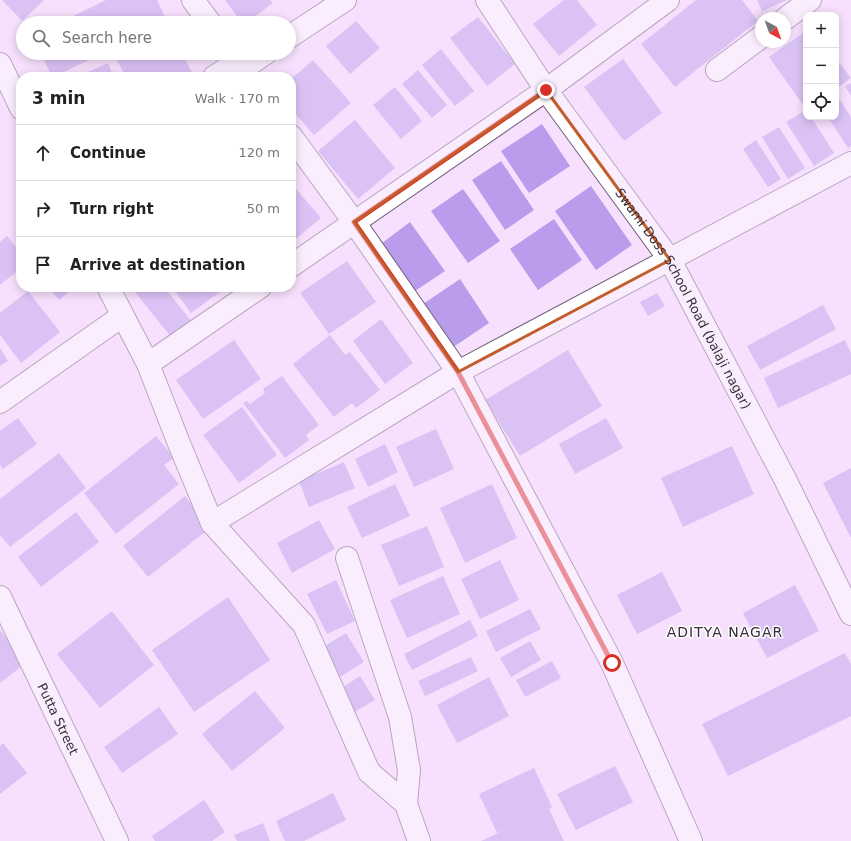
<!DOCTYPE html>
<meta charset="utf-8">
<style>
body{margin:0;font-family:"DejaVu Sans",sans-serif;background:#f2f2f2;color:#222}
.controls{position:absolute;right:12px;top:12px;display:grid;overflow:hidden;border-radius:8px;box-shadow:0 2px 10px #0003}
.controls button{width:36px;height:36px;display:grid;place-items:center;padding:0;border:0;border-bottom:1px solid #e0e0e0;background:#fff;color:#222;font:20px sans-serif}
.compass{position:absolute;left:755px;top:12px;width:36px;height:36px;border-radius:50%;background:#fff;box-shadow:0 2px 10px #0003;rotate:139deg}
.stop{position:absolute;width:12px;height:12px;margin:-9px;border:3px solid #d93025;border-radius:50%;background:#fff}
.stop.end{background:#d93025;border-color:#fff;box-shadow:0 1px 4px #0008}
.list{margin:0;padding:0;list-style:none}
h2{display:flex;justify-content:space-between;align-items:center;height:52px;margin:0;padding:0 16px;font-size:17px}
h2 small{font-size:13px;font-weight:400;color:#767676}
.list li{display:grid;grid-template-columns:26px 1fr auto;gap:12px;align-items:center;box-sizing:border-box;height:56px;padding:0 16px;border-top:1px solid #e0e0e0}
.list b{display:block;font-size:15px;white-space:nowrap}
.list em{font-size:13px;font-style:normal;color:#767676}
.icon{flex:none;width:22px;height:22px;fill:none;stroke:currentColor;stroke-width:2;stroke-linecap:round;stroke-linejoin:round}
.map{position:relative;flex:none;width:851px;height:841px;overflow:hidden}
.search{position:absolute;background:#fff;box-shadow:0 2px 10px #0003;left:16px;top:16px;width:280px;height:44px;display:flex;align-items:center;gap:10px;box-sizing:border-box;padding:0 14px;border-radius:22px;color:#767676;font-size:15px}
.panel{position:absolute;background:#fff;box-shadow:0 2px 10px #0003;left:16px;top:72px;width:280px;height:220px;border-radius:16px}
.map>svg:first-child{display:block}
.building{fill:#b99dec}
.lines{fill:none;stroke-linecap:round;stroke-linejoin:round}
.minor-casing{stroke:#715e77;stroke-width:24}
.minor{stroke:#fff;stroke-width:22}
.route{stroke:#d93025;stroke-width:5}
.marked{fill:none;stroke:#c35e2c;stroke-width:3;stroke-linejoin:round}
.labels{text-anchor:middle;stroke-width:3;stroke-linejoin:round;paint-order:stroke}
.street-label{font-size:13px;fill:#362e39;stroke:#fff}
.neighbourhood-label{font-size:14px;letter-spacing:1px;fill:#362e39;stroke:#fff}
</style>
<div class="map">
<svg width="851" height="841" viewBox="0 0 851 841">
<rect width="100%" height="100%" fill="#f6e0fd"/>
<path class="building" d="M 2,0 L 44,0 L 22,21 Z
M 106,0 L 157,0 L 167,21 L 164,23 L 59,23 Z
M 225,0 L 270,0 L 273,3 L 246,23 L 242,23 Z
M 564,0 L 577,0 L 597,25 L 559,56 L 533,24 Z
M 696,0 L 742,0 L 758,21 L 675,87 L 641,44 Z
M 757,0 L 787,0 L 762,11 Z
M 478,17 L 515,64 L 487,86 L 450,38 Z
M 356,21 L 380,48 L 350,74 L 326,46 Z
M 806,31 L 806,109 L 769,57 Z
M 441,49 L 474,91 L 455,106 L 422,65 Z
M 41,53 L 103,53 L 54,77 L 52,77 Z
M 117,53 L 182,53 L 193,74 L 189,77 L 126,77 L 114,55 Z
M 836,58 L 851,78 L 836,89 Z
M 623,59 L 662,113 L 624,141 L 584,87 Z
M 313,60 L 351,103 L 314,135 L 291,109 L 291,79 Z
M 108,63 L 114,77 L 77,77 Z
M 418,70 L 447,105 L 432,118 L 402,84 Z
M 851,83 L 851,96 L 845,86 Z
M 395,87 L 422,121 L 401,139 L 373,105 Z
M 840,100 L 851,117 L 851,146 L 848,148 L 828,117 L 836,117 L 836,103 Z
M 806,110 L 806,117 L 811,117 L 834,153 L 814,166 L 786,122 Z
M 355,120 L 395,168 L 358,199 L 318,151 Z
M 542,124 L 570,166 L 529,193 L 501,151 Z
M 779,127 L 805,168 L 788,179 L 762,137 Z
M 756,140 L 781,179 L 768,187 L 743,149 Z
M 501,161 L 534,210 L 505,230 L 472,180 Z
M 291,183 L 321,218 L 291,243 Z
M 591,186 L 632,245 L 596,270 L 555,211 Z
M 463,189 L 500,241 L 468,263 L 431,211 Z
M 554,219 L 582,260 L 538,290 L 510,249 Z
M 410,222 L 445,271 L 412,293 L 378,246 Z
M 7,236 L 21,253 L 21,268 L 0,285 L 0,242 Z
M 347,261 L 376,302 L 329,334 L 300,293 Z
M 460,279 L 489,323 L 452,348 L 423,304 Z
M 48,287 L 75,287 L 59,300 Z
M 140,287 L 164,287 L 192,322 L 172,338 L 134,291 Z
M 172,287 L 218,287 L 221,291 L 191,313 Z
M 28,291 L 60,332 L 21,363 L 0,335 L 0,313 Z
M 657,293 L 665,306 L 648,316 L 640,302 Z
M 823,305 L 836,329 L 760,370 L 747,346 Z
M 381,319 L 413,363 L 385,384 L 353,341 Z
M 330,335 L 345,355 L 350,352 L 380,390 L 356,408 L 352,403 L 334,417 L 293,364 Z
M 234,340 L 261,379 L 203,419 L 176,380 Z
M 845,340 L 851,353 L 851,374 L 778,408 L 764,378 Z
M 0,348 L 8,361 L 0,366 Z
M 568,350 L 602,406 L 520,456 L 485,400 Z
M 282,376 L 319,425 L 306,435 L 309,440 L 285,458 L 243,403 L 247,401 L 250,404 L 265,393 L 263,389 Z
M 242,407 L 277,455 L 239,483 L 203,435 Z
M 18,418 L 37,444 L 3,469 L 0,465 L 0,431 Z
M 606,418 L 623,448 L 575,474 L 559,444 Z
M 436,429 L 454,469 L 414,487 L 396,447 Z
M 156,436 L 174,458 L 164,465 L 179,484 L 116,534 L 84,493 Z
M 385,444 L 398,472 L 368,487 L 355,459 Z
M 732,446 L 754,494 L 683,527 L 661,478 Z
M 59,453 L 86,488 L 10,547 L 0,535 L 0,499 Z
M 344,462 L 355,488 L 309,507 L 299,481 Z
M 851,468 L 851,538 L 823,483 Z
M 395,484 L 410,516 L 362,538 L 347,507 Z
M 492,484 L 517,538 L 465,563 L 440,508 Z
M 185,496 L 210,528 L 148,577 L 123,546 Z
M 76,512 L 99,542 L 41,587 L 18,557 Z
M 319,520 L 335,549 L 292,573 L 277,543 Z
M 427,526 L 444,567 L 399,586 L 381,545 Z
M 500,560 L 519,600 L 480,619 L 461,579 Z
M 662,572 L 682,611 L 637,634 L 617,595 Z
M 443,576 L 460,614 L 407,638 L 390,600 Z
M 336,580 L 355,621 L 327,634 L 307,594 Z
M 795,585 L 819,631 L 767,658 L 743,613 Z
M 228,597 L 270,660 L 194,712 L 152,650 Z
M 530,609 L 541,629 L 496,652 L 486,631 Z
M 112,611 L 154,665 L 100,708 L 57,654 Z
M 470,620 L 478,636 L 412,670 L 404,654 Z
M 0,630 L 26,663 L 0,683 Z
M 346,633 L 364,662 L 338,678 L 320,649 Z
M 530,641 L 541,660 L 511,677 L 500,658 Z
M 845,653 L 851,664 L 851,716 L 728,776 L 702,724 Z
M 471,657 L 478,671 L 425,696 L 418,681 Z
M 552,661 L 561,678 L 525,697 L 516,680 Z
M 360,676 L 375,700 L 351,714 L 337,691 Z
M 489,677 L 509,716 L 457,743 L 437,705 Z
M 255,691 L 285,728 L 232,771 L 202,734 Z
M 159,707 L 178,734 L 122,773 L 104,747 Z
M 3,743 L 27,773 L 0,794 L 0,746 Z
M 615,766 L 633,802 L 576,830 L 557,794 Z
M 534,768 L 552,807 L 549,809 L 564,841 L 481,841 L 538,814 L 497,833 L 479,794 Z
M 333,793 L 346,820 L 304,841 L 285,841 L 276,821 Z
M 204,800 L 225,832 L 212,841 L 155,841 L 152,836 Z
M 263,823 L 270,841 L 237,841 L 234,835 Z"/>
<g class="lines">
<defs>
<g id="minor">
<path d="M 193,0 L 210,23"/>
<path id="s1" d="M 487,0 L 546,90 L 670,260 L 785,479 L 851,614"/>
<path d="M 785,19 L 810,0"/>
<path d="M 289,37 L 345,0"/>
<path d="M 230,53 L 247,77"/>
<path d="M 0,64 L 21,108"/>
<path d="M 242,69 L 266,53"/>
<path d="M 717,70 L 761,37"/>
<path d="M 214,77 L 237,62"/>
<path d="M 291,136 L 354,222 L 458,372 L 612,663 L 691,841"/>
<path d="M 291,266 L 546,90 L 668,0"/>
<path d="M 108,287 L 148,364 L 178,441 L 212,523 L 304,625 L 369,772 L 406,804 L 419,841"/>
<path d="M 148,364 L 260,287"/>
<path d="M 0,402 L 122,316"/>
<path d="M 212,523 L 458,372 L 851,163"/>
<path d="M 347,558 L 400,717 L 409,770 L 406,804"/>
<path id="s2" d="M 0,597 L 117,841"/>
</g>
</defs>
<use href="#minor" class="minor-casing"/>
<use href="#minor" class="minor"/>
</g>
<g class="lines">
<path class="route" d="M 546,90 L 354,222 L 458,372 L 612,663"/>
</g>
<path d="M0 0H851V841H0ZM 546,90 L 670,260 L 458,372 L 354,222 Z" fill="#f6e0fd" fill-opacity=".55" fill-rule="evenodd"/>
<path class="marked" d="M 546,90 L 670,260 L 458,372 L 354,222 Z"/>
<g class="labels">
<g class="street-label">
<text dy="5" stroke="none"><textPath href="#s1" startOffset="358">Swami Doss School Road (balaji nagar)</textPath></text>
<text dy="5" stroke="none"><textPath href="#s2" startOffset="135">Putta Street</textPath></text>
</g>
<g class="neighbourhood-label">
<text x="725" y="637">ADITYA NAGAR</text>
</g>
</g>
</svg>
<div class="controls">
<button>+</button>
<button>−</button>
<button><svg class="icon" aria-label="locate" viewBox="0 0 24 24"><circle cx="12" cy="12" r="6"/><path d="M12 2v4M12 18v4M2 12h4M18 12h4"/></svg></button>
</div>
<svg class="compass" viewBox="-18 -18 36 36"><path d="M0-13l5 13h-10z" fill="#e53935"/><path d="M0 13l5-13h-10z" fill="#767676"/></svg>
<div class="stop" style="left:612px;top:663px"></div>
<div class="stop end" style="left:546px;top:90px"></div>
<div class="search"><svg class="icon" aria-label="search" viewBox="0 0 24 24"><circle cx="10" cy="10" r="6"/><path d="M15 15l6 6"/></svg>Search here</div>
<section class="panel">
<h2>3 min<small>Walk · 170 m</small></h2>
<ul class="list">
<li><svg class="icon" aria-label="ahead" viewBox="0 0 24 24"><path d="M12 20V5M6 11l6-6 6 6"/></svg><div><b>Continue</b></div><em>120 m</em></li>
<li><svg class="icon" aria-label="right" viewBox="0 0 24 24"><path d="M7 20v-9h11M14 6l5 5-5 5"/></svg><div><b>Turn right</b></div><em>50 m</em></li>
<li><svg class="icon" aria-label="arrive" viewBox="0 0 24 24"><path d="M6 21V4h12l-3 4 3 4H6"/></svg><div><b>Arrive at destination</b></div></li>
</ul>
</section>
</div>
